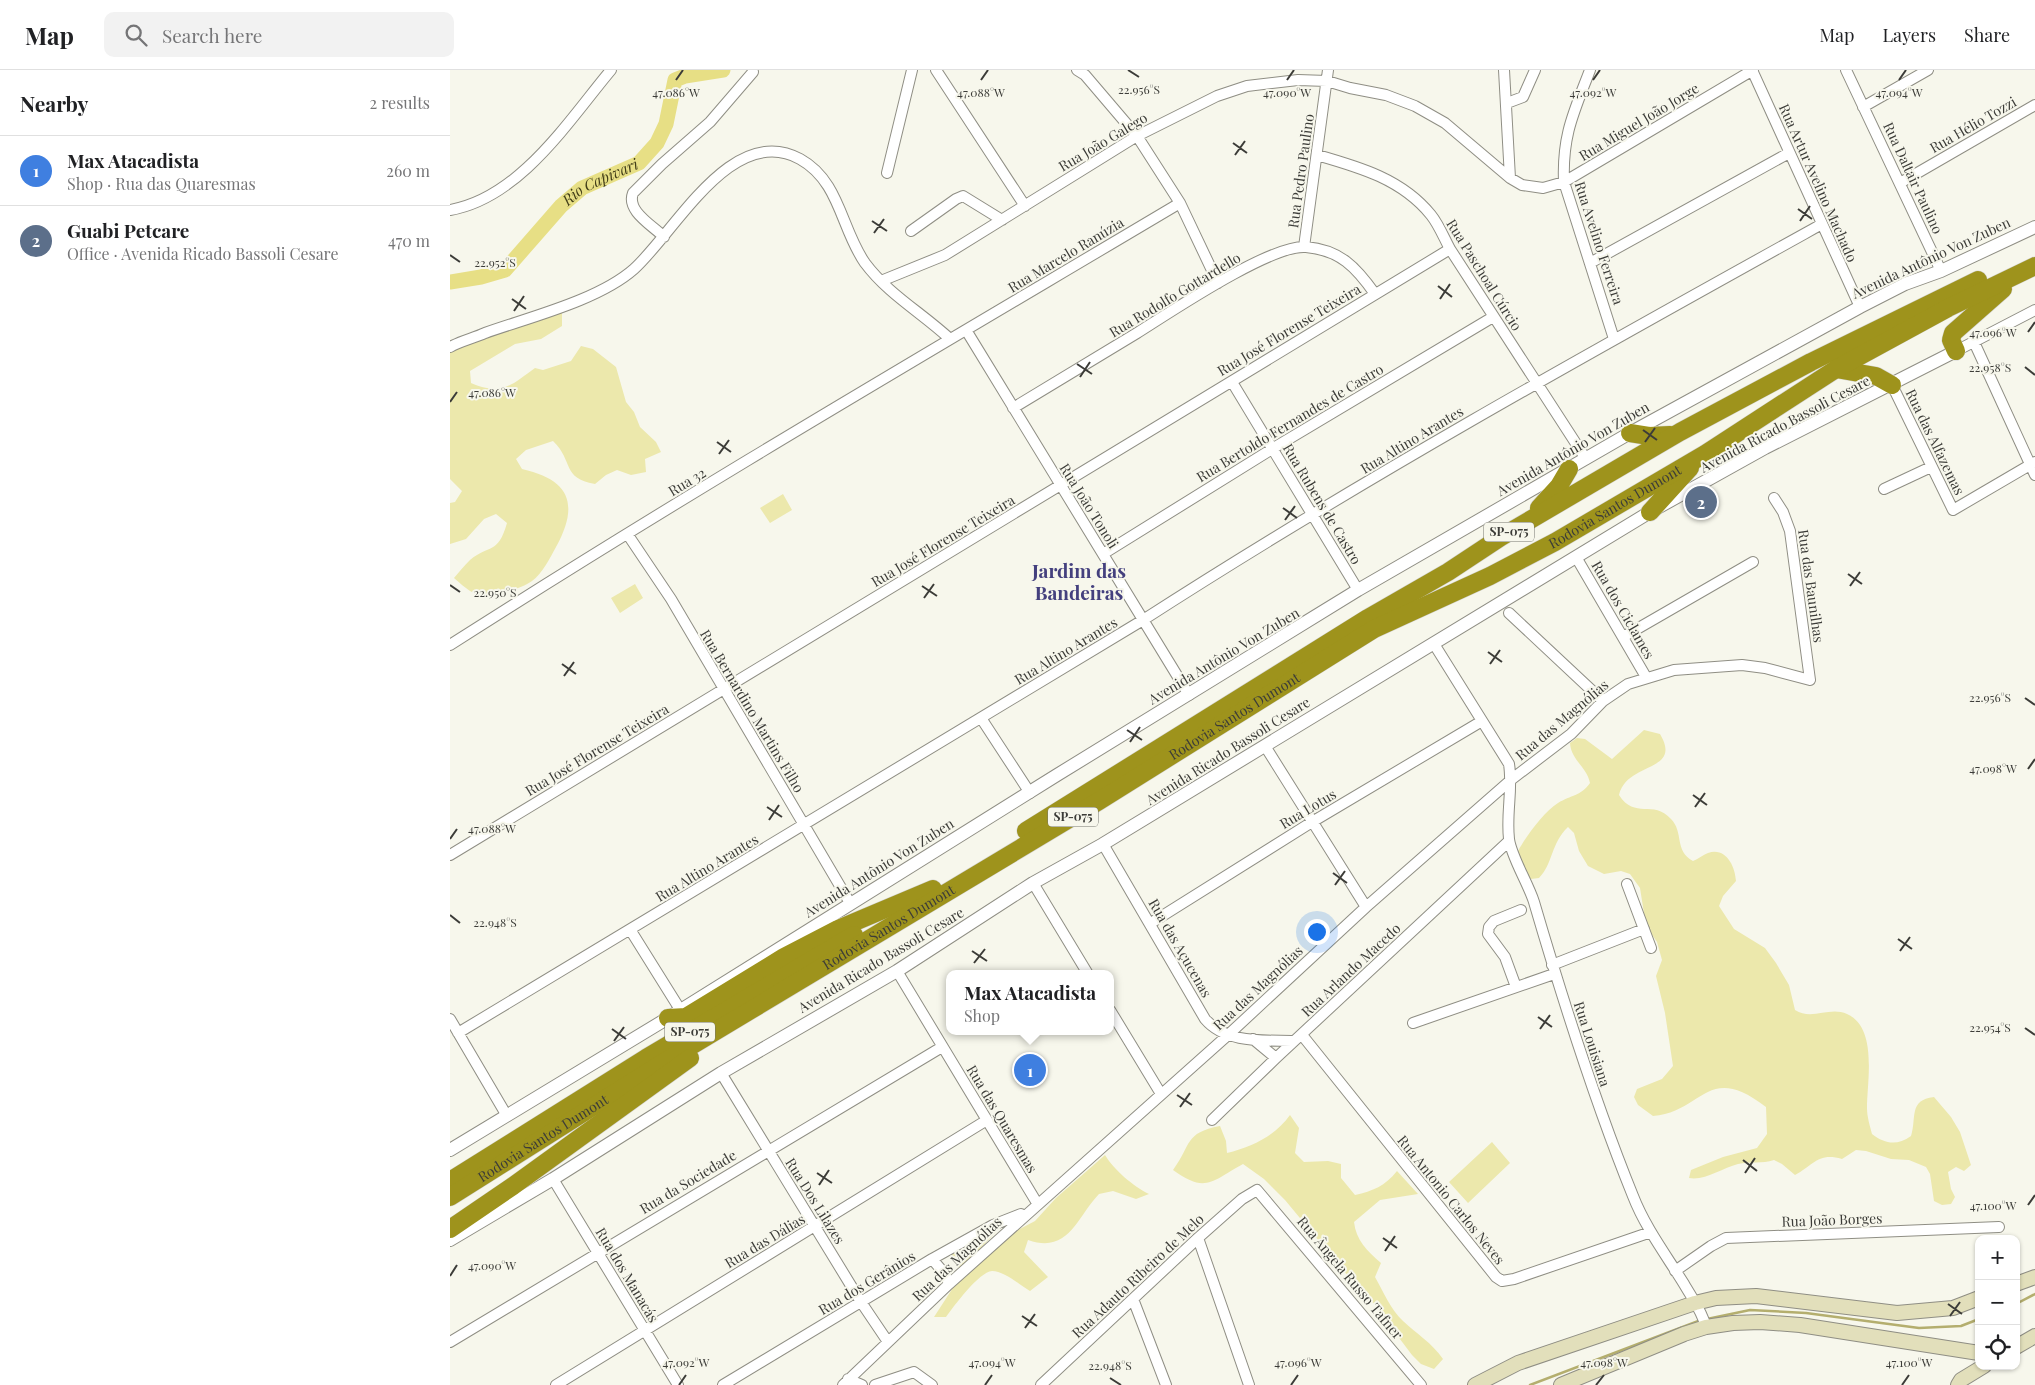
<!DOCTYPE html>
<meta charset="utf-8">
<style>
body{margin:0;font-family:"Playfair Display",serif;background:#f2f2f2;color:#202124}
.controls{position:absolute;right:15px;bottom:15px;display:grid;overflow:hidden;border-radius:10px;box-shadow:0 1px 4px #0004}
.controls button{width:45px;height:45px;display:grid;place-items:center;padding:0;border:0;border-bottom:1px solid #e0e0e0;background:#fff;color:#202124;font:25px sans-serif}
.you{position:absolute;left:866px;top:861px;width:18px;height:18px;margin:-12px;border:4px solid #fff;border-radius:50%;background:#1a73e8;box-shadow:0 0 0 8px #1a73e833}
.badge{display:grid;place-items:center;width:32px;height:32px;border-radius:50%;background:#5847bf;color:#fff;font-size:16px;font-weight:700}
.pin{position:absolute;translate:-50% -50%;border:2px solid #fff;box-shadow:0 1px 5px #0006}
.popup{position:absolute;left:496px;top:900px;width:168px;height:65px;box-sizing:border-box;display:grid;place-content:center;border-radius:10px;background:#fff;filter:drop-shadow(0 1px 4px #0005);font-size:16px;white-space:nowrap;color:#757577}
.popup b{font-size:19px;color:#202124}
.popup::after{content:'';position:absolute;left:50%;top:100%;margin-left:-10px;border:10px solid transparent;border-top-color:#fff}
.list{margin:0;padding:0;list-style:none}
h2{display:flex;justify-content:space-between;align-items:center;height:65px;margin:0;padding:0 20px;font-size:21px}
h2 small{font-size:16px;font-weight:400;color:#757577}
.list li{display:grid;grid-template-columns:32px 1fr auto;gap:15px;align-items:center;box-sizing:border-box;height:70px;padding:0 20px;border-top:1px solid #e0e0e0}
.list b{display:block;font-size:19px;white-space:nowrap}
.list p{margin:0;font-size:16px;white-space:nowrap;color:#757577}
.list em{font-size:16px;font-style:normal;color:#757577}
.icon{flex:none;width:28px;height:28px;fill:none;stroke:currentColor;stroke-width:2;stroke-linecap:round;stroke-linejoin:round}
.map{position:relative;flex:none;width:1585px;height:1315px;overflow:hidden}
header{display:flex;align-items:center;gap:30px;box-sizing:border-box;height:70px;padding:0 25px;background:#fff;border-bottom:1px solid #e0e0e0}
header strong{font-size:24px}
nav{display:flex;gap:28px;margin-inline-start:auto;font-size:18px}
.search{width:350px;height:45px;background:#f2f2f2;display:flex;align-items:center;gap:12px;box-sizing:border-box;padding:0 18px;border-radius:10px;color:#757577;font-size:19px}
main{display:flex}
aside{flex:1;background:#fff}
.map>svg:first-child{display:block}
.green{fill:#ece8ac}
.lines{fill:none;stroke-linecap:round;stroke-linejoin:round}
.stream{stroke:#b4ae6e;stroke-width:2.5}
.river{stroke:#e7df85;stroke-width:15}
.minor-casing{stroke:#8f8e84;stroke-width:12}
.tertiary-casing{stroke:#8f8e84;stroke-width:14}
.secondary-casing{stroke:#8f8e84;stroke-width:16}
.motorway-casing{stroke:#d4d4d3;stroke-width:19}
.minor{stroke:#fff;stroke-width:10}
.tertiary{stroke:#fff;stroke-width:12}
.secondary{stroke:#e2dfbb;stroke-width:14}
.motorway{stroke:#9e931c;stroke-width:18}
.ticks{fill:none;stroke:#3c3c38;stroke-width:2}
.labels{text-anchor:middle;stroke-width:4;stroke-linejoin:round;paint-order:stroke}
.shield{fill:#f7f7ec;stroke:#74746e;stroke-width:1}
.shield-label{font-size:12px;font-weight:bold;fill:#3c3c38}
.street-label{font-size:14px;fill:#3c3c38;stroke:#f7f7ec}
.water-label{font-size:15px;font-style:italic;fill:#413d17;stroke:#f7f7ec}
.district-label{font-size:19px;font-weight:bold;fill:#44407e;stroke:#f7f7ec}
.ticks-label{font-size:12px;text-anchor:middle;fill:#3c3c38;stroke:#f7f7ec;stroke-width:4;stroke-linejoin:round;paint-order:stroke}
</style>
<header>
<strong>Map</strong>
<div class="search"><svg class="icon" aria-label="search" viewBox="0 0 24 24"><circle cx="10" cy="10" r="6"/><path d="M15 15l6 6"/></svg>Search here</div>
<nav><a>Map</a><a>Layers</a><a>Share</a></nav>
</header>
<main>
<aside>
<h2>Nearby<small>2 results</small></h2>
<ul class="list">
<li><span class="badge" style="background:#3f7fe0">1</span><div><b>Max Atacadista</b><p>Shop · Rua das Quaresmas</p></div><em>260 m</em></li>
<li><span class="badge" style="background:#5c6f8a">2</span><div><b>Guabi Petcare</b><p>Office · Avenida Ricado Bassoli Cesare</p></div><em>470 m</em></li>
</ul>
</aside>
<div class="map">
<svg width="1585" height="1315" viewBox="0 0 1585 1315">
<rect width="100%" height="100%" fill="#f7f7ec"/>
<path class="green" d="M 112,242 L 112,256 L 91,269 L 65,274 L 20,301 L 21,313 C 52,326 60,316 85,298 L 93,300 L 121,291 L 131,276 L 143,279 L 166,297 L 176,332 L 184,342 L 190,357 L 206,372 L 211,382 L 195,389 L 196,402 L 181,405 L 167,400 L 156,405 L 145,414 C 111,408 124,391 103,371 L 76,380 L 66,389 L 72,399 C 121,410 129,435 106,477 C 100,488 92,504 82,511 C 68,521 38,527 22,522 C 16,519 9,512 4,508 C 9,502 14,496 20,490 C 39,474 48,485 57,453 L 46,444 L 34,449 L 16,469 L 0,474 L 0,433 L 5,432 L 12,421 L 0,409 L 0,273 Z
M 333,424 L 342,440 L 320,453 L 310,438 Z
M 185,514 L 193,528 L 170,543 L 161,528 Z
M 1194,660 L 1210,664 C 1233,703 1177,691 1169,725 C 1185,750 1203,729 1221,749 C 1234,762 1224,781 1243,791 C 1248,789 1253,785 1258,783 C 1276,777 1285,796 1286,811 L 1273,826 L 1269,836 L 1284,859 L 1315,878 L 1326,893 L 1339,915 L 1345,940 C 1362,951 1379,936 1397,944 C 1428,958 1417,1011 1417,1038 C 1417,1047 1420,1056 1422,1064 C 1435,1074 1447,1076 1461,1066 C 1467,1048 1458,1030 1484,1027 L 1501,1047 L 1510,1062 L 1521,1095 L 1514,1101 L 1506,1097 L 1498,1102 L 1501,1119 L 1505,1127 L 1501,1134 L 1492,1135 L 1484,1131 L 1480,1104 L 1476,1097 L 1459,1090 L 1441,1089 L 1416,1081 L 1406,1080 L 1392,1089 C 1368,1082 1364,1095 1345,1105 L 1332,1094 L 1324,1090 C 1312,1094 1300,1091 1288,1094 C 1272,1098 1255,1111 1239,1108 L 1241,1100 L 1273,1087 L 1307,1078 L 1317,1064 L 1316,1037 C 1257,991 1253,1042 1203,1046 L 1188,1035 L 1184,1027 L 1187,1019 L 1212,1009 L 1223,996 L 1215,943 L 1206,906 L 1212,890 L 1207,872 L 1196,856 L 1190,818 L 1180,804 L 1171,801 L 1154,804 L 1138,796 L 1129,781 L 1124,763 L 1118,757 C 1101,773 1103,794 1089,808 L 1081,809 L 1070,799 L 1068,781 C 1077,765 1093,743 1108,733 C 1121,725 1131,726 1140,713 C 1137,697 1121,690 1120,673 L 1127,668 L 1135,669 L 1162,689 Z
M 840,1045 L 849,1058 L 845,1083 L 854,1092 L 878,1091 L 891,1094 L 891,1108 L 905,1125 C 923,1121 935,1116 947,1101 L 968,1124 L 930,1130 L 904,1152 C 906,1170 917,1181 931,1193 L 925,1207 C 933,1221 941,1240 953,1251 C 967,1264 982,1273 993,1289 L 984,1299 L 971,1294 L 962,1285 L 922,1232 L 903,1212 L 835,1130 L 814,1109 L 793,1094 C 762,1111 756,1124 723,1100 C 742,1074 734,1063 770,1056 L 776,1071 L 777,1083 C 802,1077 825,1066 840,1045 Z
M 1042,1072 L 1060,1093 L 1018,1133 L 999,1112 Z
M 655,1085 C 664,1100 683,1116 699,1124 L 686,1129 L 663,1121 L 649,1124 C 626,1148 619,1184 578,1170 L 574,1182 L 598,1207 L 580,1221 C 570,1215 554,1201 542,1201 C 529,1202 504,1236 496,1247 L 484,1247 L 508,1210 L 562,1163 L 585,1151 L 606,1128 Z
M 547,1161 L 510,1199 L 501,1185 Z"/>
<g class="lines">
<path class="stream" d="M 1566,1234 L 1585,1224
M 1257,1249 L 1300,1240 L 1356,1243 L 1469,1258 L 1511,1256 L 1529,1249
M 1080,1315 L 1251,1250"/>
<path class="river" id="s1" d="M 0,212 L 31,207 L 55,200 L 111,136 L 132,118 L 189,93 L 207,73 L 216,54 L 225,10 L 235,6 L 273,0"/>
<defs>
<path id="minor" d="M 486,0 L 575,136
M 627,0 L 635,5 L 687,66 L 730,133 L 768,213
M 1054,0 L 1060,108
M 1140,0 C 1124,42 1112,65 1114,112 L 1164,269
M 1302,0 L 1410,237
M 1396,0 L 1491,201
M 1057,33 L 1073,27 L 1085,0
M 1413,37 L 1478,0
M 867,85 C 909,97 952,109 981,145 C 989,155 994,168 1000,179 L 1136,389
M 437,103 L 462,0
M 1450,113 L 1585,35
M 0,140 C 70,128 119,50 161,0
M 461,161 L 506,129 L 513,126 L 552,150
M 214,167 C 202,155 176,141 183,123 L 212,94 L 260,52 L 303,2
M 854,177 L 878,0
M 1140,193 L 1339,83
M 431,211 L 495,185 L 687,66 L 767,26 L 797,16 L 848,10 L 877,11 L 900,18 L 936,25 L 965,36 L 995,53 L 1060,108 L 1072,115 L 1093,118 L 1114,112 L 1303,0
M 516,260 L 739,625
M 1524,272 L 1585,405
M 0,277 C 11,271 24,268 35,263 C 80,247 149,230 184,199 C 226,161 282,52 350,89 C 390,111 391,159 415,193 C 438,224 472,243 500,269
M 1506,281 L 1585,240
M 782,312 L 908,520
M 1442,315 L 1503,440 L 1585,392
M 563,338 C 605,313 646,288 687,263 C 719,243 821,174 856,177 C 890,180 906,197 925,224
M 1434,419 L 1481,397
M 178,465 L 221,529 L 400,833
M 653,484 L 822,379 L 1043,247
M 1126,487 L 1196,607
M 1059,543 L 1153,631
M 1173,567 L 1303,492
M 984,574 L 1059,694 C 1063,719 1056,743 1059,769 C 1061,786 1078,813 1084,832 C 1113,931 1144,1030 1183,1126 C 1195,1157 1216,1185 1234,1214 C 1242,1228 1252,1241 1256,1257
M 0,575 C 240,421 486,278 730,133
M 531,648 L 580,723
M 815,676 L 916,837
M 653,774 L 755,949 C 776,974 815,970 844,971
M 0,785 L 1000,179
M 583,813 L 638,904
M 1177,814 L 1201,878
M 701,853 L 862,752 L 1032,651
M 181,861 L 231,941
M 1102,895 L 1194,859
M 447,901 L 587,1133
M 1066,917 L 1055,887 L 1038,864 L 1039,857 L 1044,851 L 1071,840
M 660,940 L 711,1024
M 0,949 L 57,1046
M 963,953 L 1104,904
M 8,963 L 693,550 C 913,408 1143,281 1372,154
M 852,965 L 1046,1207 L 1052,1211 L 1064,1209 L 1201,1162
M 803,969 L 826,988
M 271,1003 L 411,1232 L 438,1272
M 762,1050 L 826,988 L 1059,771
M 103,1109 L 228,1315
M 748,1168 L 799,1315
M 482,1189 L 495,1204 L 499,1214
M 1225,1201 L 1261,1176 L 1276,1168 L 1549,1157
M 683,1229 L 716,1315
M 0,1272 L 492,977
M 398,1309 L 412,1315
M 106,1315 L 537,1050
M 273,1315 L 482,1189 L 543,1155 L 571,1144
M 393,1315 L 499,1214 L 778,965 L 916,837 L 1062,709 L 1121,664 L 1153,631 L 1178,614 L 1224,600 L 1292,595 L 1315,598 L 1360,610 L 1340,461 L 1333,442 L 1324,428
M 425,1315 L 464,1302 L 482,1315
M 591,1315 L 748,1168 L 792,1129 L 807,1120 L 971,1315"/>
<path id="tertiary" d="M 0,1080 L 218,948 L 607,705 L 908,520 L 1180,363 L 1410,237 L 1455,214 L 1491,201 L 1585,157
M 0,1170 L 103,1109 L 271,1003 L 447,901 L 583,813 L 653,774 L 1200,442 L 1315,378 L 1506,281"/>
<path id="secondary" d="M 1566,1214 L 1585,1207
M 1566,1277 L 1585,1266
M 1025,1315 L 1068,1293 L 1245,1233 L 1266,1228 L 1306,1226 L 1447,1243 L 1503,1238 L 1529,1228
M 1111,1315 L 1234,1264 L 1256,1257 L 1283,1253 L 1310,1252 L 1350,1255 L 1529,1283
M 1508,1315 L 1511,1310 L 1534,1296"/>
<g id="motorway">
<path d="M 1506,281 L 1501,270 L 1503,263 L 1553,219"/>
<path d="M 1386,299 L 1426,306 L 1442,315"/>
<path d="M 1180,363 L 1199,366 L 1220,365"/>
<path d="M 1089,438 L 1109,416 L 1119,399"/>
<path d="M 1200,442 L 1240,398"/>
<path d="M 576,761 L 918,548 L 998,502 L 1051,467 L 1230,362 L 1361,292 L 1528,210"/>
<path d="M 218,948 L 236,947 L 334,887 L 388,859 L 483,819"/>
<path d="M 0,1111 L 196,988 L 404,865"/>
<path id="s2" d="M 0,1127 L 206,997 L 649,731 L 924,559 L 1040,506 L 1105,472 L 1255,384 L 1386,299 L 1498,238 L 1585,196"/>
<path d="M 0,1159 L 63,1116 L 240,988"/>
</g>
</defs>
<use href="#minor" class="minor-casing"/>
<use href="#tertiary" class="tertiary-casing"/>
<use href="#secondary" class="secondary-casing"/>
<use href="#motorway" class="motorway-casing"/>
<use href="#minor" class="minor"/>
<use href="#tertiary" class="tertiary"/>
<use href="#secondary" class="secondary"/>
<use href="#motorway" class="motorway"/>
</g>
<path class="ticks" d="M 678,0 L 689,7M 226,10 L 233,0M 531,10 L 538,0M 837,10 L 844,0M 1143,10 L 1150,0M 1449,10 L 1456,0M 783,73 L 797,83M 785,85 L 795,71M 1348,139 L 1362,149M 422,151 L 437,161M 1350,151 L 1360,136M 424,163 L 434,149M 0,185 L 10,192M 988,216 L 1002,227M 62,229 L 76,239M 990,229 L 1000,214M 64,241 L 74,226M 1578,262 L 1585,252M 627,294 L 642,304M 1575,297 L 1585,305M 630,307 L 640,292M 0,332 L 7,322M 1193,360 L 1207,370M 267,372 L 281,382M 1195,372 L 1205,358M 269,384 L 279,370M 833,438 L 847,448M 835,450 L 845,436M 1398,504 L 1412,514M 0,515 L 10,522M 472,516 L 487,526M 1400,516 L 1410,502M 474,528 L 484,514M 1038,582 L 1052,592M 112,594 L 126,604M 1040,594 L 1050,580M 114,606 L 124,592M 1575,628 L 1585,635M 677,660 L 692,670M 680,672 L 690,657M 1578,699 L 1585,689M 1243,725 L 1257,735M 317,737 L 332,747M 1245,737 L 1255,723M 319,750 L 329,735M 0,769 L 7,759M 883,803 L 897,813M 885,815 L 895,801M 0,845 L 10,853M 1448,869 L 1462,879M 522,881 L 537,891M 1450,881 L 1460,867M 524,893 L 535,879M 1088,947 L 1102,957M 1575,958 L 1585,965M 162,959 L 176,969M 1090,959 L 1100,945M 164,971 L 174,957M 727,1025 L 742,1035M 730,1037 L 740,1023M 1293,1090 L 1307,1101M 367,1103 L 382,1113M 1295,1103 L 1305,1088M 369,1115 L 379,1100M 1578,1135 L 1585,1125M 933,1168 L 947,1178M 935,1181 L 945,1166M 0,1206 L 7,1195M 1498,1234 L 1512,1244M 572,1246 L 587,1256M 1500,1246 L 1510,1232M 575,1258 L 585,1244M 660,1308 L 671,1315M 229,1315 L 236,1305M 535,1315 L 542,1305M 841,1315 L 848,1305M 1146,1315 L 1154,1305M 1452,1315 L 1459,1305"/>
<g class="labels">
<g class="shield">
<rect x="1034" y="452.5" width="50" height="19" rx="4"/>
<rect x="598" y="737.5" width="50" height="19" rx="4"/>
<rect x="215" y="952.5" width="50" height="19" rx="4"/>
</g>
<g class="shield-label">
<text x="1059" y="466">SP-075</text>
<text x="623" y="751">SP-075</text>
<text x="240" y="966">SP-075</text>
</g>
<g class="street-label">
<text transform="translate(1189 52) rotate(-31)" y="5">Rua Miguel João Jorge</text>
<text transform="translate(1523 55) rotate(-30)" y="5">Rua Hélio Tozzi</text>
<text transform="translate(653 72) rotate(-31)" y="5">Rua João Galego</text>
<text transform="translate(851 101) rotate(-82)" y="5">Rua Pedro Paulino</text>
<text transform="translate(1463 108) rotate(65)" y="5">Rua Daltair Paulino</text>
<text transform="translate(1368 113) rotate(66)" y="5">Rua Artur Avelino Machado</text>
<text transform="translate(1149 173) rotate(72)" y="5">Rua Avelino Ferreira</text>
<text transform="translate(616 185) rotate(-31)" y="5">Rua Marcelo Ranúzia</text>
<text transform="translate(1481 188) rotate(-25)" y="5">Avenida Antônio Von Zuben</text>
<text transform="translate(1034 205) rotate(58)" y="5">Rua Paschoal Cúrcio</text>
<text transform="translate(725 225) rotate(-31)" y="5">Rua Rodolfo Gottardello</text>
<text transform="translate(839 260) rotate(-31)" y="5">Rua José Florense Teixeira</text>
<text transform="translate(840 353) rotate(-31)" y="5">Rua Bertoldo Fernandes de Castro</text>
<text transform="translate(1335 354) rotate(-28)" y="5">Avenida Ricado Bassoli Cesare</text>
<text transform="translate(962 370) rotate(-31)" y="5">Rua Altino Arantes</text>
<text transform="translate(1485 372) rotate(64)" y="5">Rua das Alfazemas</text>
<text transform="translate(1123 379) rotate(-30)" y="5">Avenida Antônio Von Zuben</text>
<text transform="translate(237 412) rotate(-31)" y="5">Rua 32</text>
<text transform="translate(872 434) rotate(59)" y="5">Rua Rubens de Castro</text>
<text transform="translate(639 436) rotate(58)" y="5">Rua João Tonoli</text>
<text dy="5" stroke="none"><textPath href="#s2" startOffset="1355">Rodovia Santos Dumont</textPath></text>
<text transform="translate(493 471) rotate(-31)" y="5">Rua José Florense Teixeira</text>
<text transform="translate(1361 516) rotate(82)" y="5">Rua das Baunilhas</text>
<text transform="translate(1173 540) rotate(60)" y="5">Rua dos Ciclames</text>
<text transform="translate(616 581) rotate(-31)" y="5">Rua Altino Arantes</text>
<text transform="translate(774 586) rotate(-31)" y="5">Avenida Antônio Von Zuben</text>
<text transform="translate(302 641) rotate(59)" y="5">Rua Bernardino Martins Filho</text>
<text dy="5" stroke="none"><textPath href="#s2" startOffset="920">Rodovia Santos Dumont</textPath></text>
<text transform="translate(1112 650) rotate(-40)" y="5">Rua das Magnólias</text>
<text transform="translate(147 680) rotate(-31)" y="5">Rua José Florense Teixeira</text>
<text transform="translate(778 681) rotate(-32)" y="5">Avenida Ricado Bassoli Cesare</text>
<text transform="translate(858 739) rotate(-31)" y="5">Rua Lotus</text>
<text transform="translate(257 798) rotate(-31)" y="5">Rua Altino Arantes</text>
<text transform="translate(429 798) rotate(-32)" y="5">Avenida Antônio Von Zuben</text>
<text dy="5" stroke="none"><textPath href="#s2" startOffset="515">Rodovia Santos Dumont</textPath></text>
<text transform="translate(730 878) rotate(60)" y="5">Rua das Açucenas</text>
<text transform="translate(431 890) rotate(-31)" y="5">Avenida Ricado Bassoli Cesare</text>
<text transform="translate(901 900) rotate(-43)" y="5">Rua Arlando Macedo</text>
<text transform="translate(808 918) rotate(-43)" y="5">Rua das Magnólias</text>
<text transform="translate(1142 974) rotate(72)" y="5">Rua Louisiana</text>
<text transform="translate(552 1049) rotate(59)" y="5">Rua das Quaresmas</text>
<text dy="5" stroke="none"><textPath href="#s2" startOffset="110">Rodovia Santos Dumont</textPath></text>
<text transform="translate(238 1112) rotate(-31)" y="5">Rua da Sociedade</text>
<text transform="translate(1001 1130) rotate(51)" y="5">Rua Antonio Carlos Neves</text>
<text transform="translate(365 1131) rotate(58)" y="5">Rua Dos Lilazes</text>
<text transform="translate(1382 1150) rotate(-2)" y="5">Rua João Borges</text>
<text transform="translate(315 1171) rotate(-31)" y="5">Rua das Dálias</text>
<text transform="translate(507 1189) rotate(-43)" y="5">Rua das Magnólias</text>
<text transform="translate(177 1205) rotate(59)" y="5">Rua dos Manacás</text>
<text transform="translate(688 1206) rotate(-43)" y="5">Rua Adauto Ribeiro de Melo</text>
<text transform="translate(900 1208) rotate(50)" y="5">Rua Ângela Russo Tafner</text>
<text transform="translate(417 1213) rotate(-31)" y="5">Rua dos Gerânios</text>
</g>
<g class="water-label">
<text dy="5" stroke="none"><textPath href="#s1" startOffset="188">Rio Capivari</textPath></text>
</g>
<g class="district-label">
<text x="629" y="508">Jardim das<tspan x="629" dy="22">Bandeiras</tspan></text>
</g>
</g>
<g class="ticks-label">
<text x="689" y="24">22.956°S</text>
<text x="226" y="27">47.086°W</text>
<text x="531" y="27">47.088°W</text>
<text x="837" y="27">47.090°W</text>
<text x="1143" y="27">47.092°W</text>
<text x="1449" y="27">47.094°W</text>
<text x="45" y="197">22.952°S</text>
<text x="1543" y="267">47.096°W</text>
<text x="1540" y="302">22.958°S</text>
<text x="42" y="327">47.086°W</text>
<text x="45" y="527">22.950°S</text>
<text x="1540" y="632">22.956°S</text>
<text x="1543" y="703">47.098°W</text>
<text x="42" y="763">47.088°W</text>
<text x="45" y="857">22.948°S</text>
<text x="1540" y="962">22.954°S</text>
<text x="1543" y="1140">47.100°W</text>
<text x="42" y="1200">47.090°W</text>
<text x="236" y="1297">47.092°W</text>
<text x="542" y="1297">47.094°W</text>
<text x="848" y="1297">47.096°W</text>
<text x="1154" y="1297">47.098°W</text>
<text x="1459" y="1297">47.100°W</text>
<text x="660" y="1300">22.948°S</text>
</g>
</svg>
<div class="controls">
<button>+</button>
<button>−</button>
<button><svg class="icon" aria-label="locate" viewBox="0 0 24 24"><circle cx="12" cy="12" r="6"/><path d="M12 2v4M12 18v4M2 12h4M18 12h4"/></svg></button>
</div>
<div class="you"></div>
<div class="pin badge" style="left:580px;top:1000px;background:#3f7fe0">1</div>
<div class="popup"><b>Max Atacadista</b>Shop</div>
<div class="pin badge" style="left:1251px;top:432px;background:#5c6f8a">2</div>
</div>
</main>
